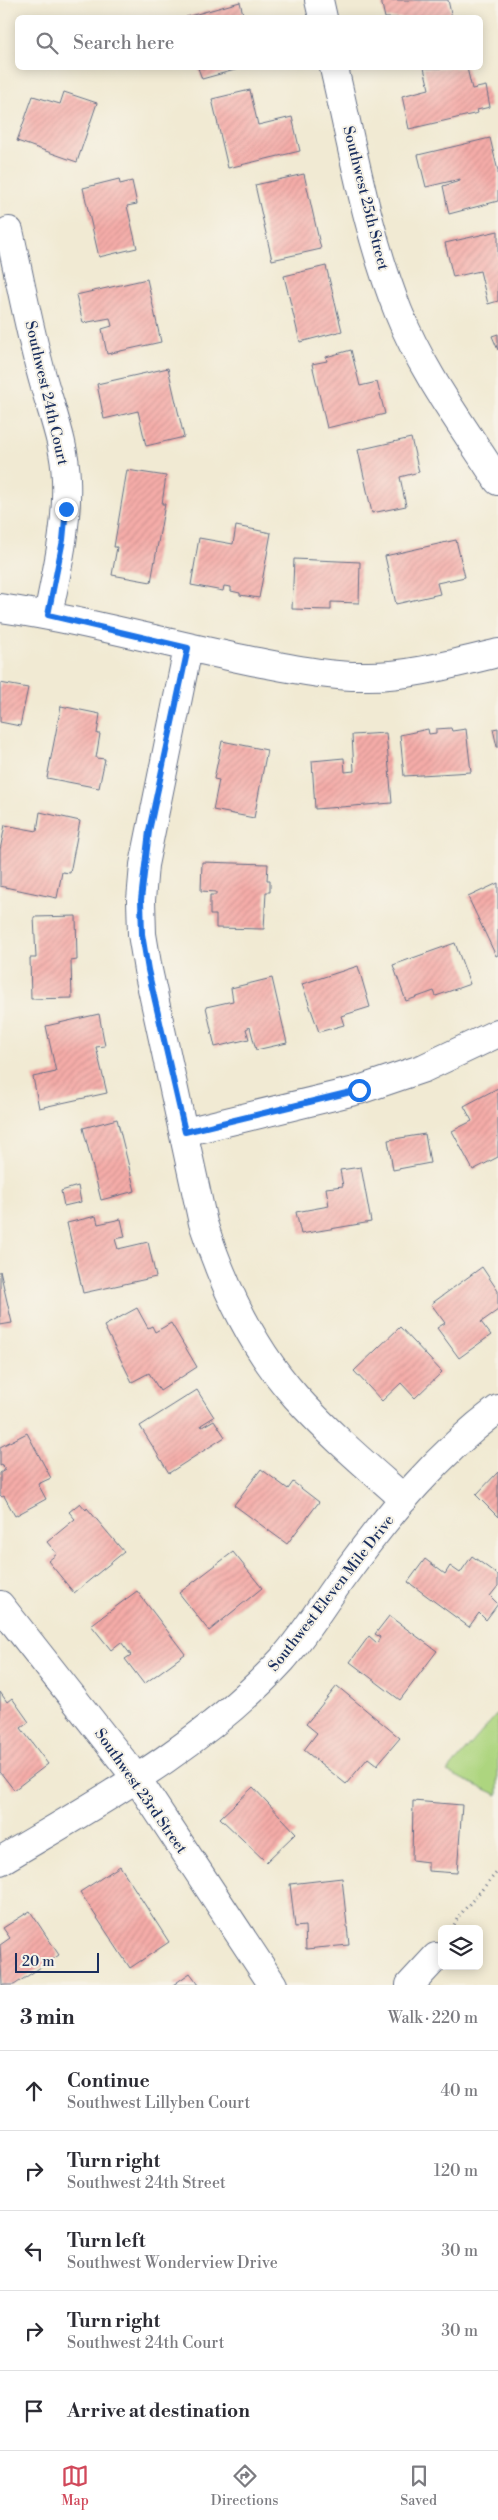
<!DOCTYPE html>
<meta charset="utf-8">
<style>
body{margin:0;font-family:"Libre Bodoni",serif;background:#f7f7f7;color:#2b2b33}
.controls{position:absolute;right:15px;bottom:15px;display:grid;overflow:hidden;border-radius:8px;box-shadow:0 2px 12px #0003}
.controls button{width:45px;height:45px;display:grid;place-items:center;padding:0;border:0;border-bottom:1px solid #e1e1e2;background:#fff;color:#2b2b33;font:25px sans-serif}
.scale{position:absolute;left:15px;bottom:12px;width:84px;box-sizing:border-box;padding-left:5px;border:2px solid #1b2f5e;border-top:0;font-size:14px;line-height:18px;white-space:nowrap;color:#1b2f5e;-webkit-text-stroke:4px #f7f3e8;paint-order:stroke}
.stop{position:absolute;width:15px;height:15px;margin:-11px;border:4px solid #1a73e8;border-radius:50%;background:#fff}
.stop.end{background:#1a73e8;border-color:#fff;box-shadow:0 1px 5px #0008}
.list{margin:0;padding:0;list-style:none}
h2{display:flex;justify-content:space-between;align-items:center;height:65px;margin:0;padding:0 20px;font-size:21px}
h2 small{font-size:16px;font-weight:400;color:#7c7c81}
.list li{display:grid;grid-template-columns:32px 1fr auto;gap:15px;align-items:center;box-sizing:border-box;height:80px;padding:0 20px;border-top:1px solid #e1e1e2}
.list b{display:block;font-size:19px;white-space:nowrap}
.list p{margin:0;font-size:16px;white-space:nowrap;color:#7c7c81}
.list em{font-size:16px;font-style:normal;color:#7c7c81}
.icon{flex:none;width:28px;height:28px;fill:none;stroke:currentColor;stroke-width:2;stroke-linecap:round;stroke-linejoin:round}
.map{position:relative;flex:none;width:498px;height:1985px;overflow:hidden}
.search{position:absolute;background:#fff;box-shadow:0 2px 12px #0003;left:15px;right:15px;top:15px;height:55px;display:flex;align-items:center;gap:12px;box-sizing:border-box;padding:0 18px;border-radius:8px;color:#7c7c81;font-size:19px}
.sheet{height:465px;background:#fff}
nav{display:flex;justify-content:space-around;align-items:center;box-sizing:border-box;height:70px;border-top:1px solid #e1e1e2;background:#fff;font-size:14px;color:#7c7c81}
nav a{display:grid;justify-items:center;gap:2px}
nav .on{color:#d1495b}
.map>svg:first-child{display:block}
.park{fill:#add57f;stroke:#64826e}
.building{fill:url(#building-hatch)}
.lines{fill:none;stroke-linecap:round;stroke-linejoin:round}
.minor-casing{stroke:#667087;stroke-width:30}
.path{stroke:#667087;stroke-width:3;stroke-dasharray:1 4;stroke-linecap:butt}
.minor{stroke:#fff;stroke-width:28}
.route{stroke:#1a73e8;stroke-width:6}
.labels{text-anchor:middle;stroke-width:4;stroke-linejoin:round;paint-order:stroke}
.street-label{font-size:15px;fill:#1b2f5e;stroke:#f7f3e8}
</style>
<div class="map">
<svg width="498" height="1985" viewBox="0 0 498 1985">
<defs>
<pattern id="building-hatch" width="6" height="6" patternUnits="userSpaceOnUse" patternTransform="scale(1.25)"><rect width="6" height="6" fill="#f5aca8"/><path d="M-1 1l2-2M0 6l6-6M5 7l2-2" fill="none" stroke="#d19493"/></pattern>
</defs>
<rect width="100%" height="100%" fill="#f7f3e8"/>
<filter id="ink" filterUnits="userSpaceOnUse"><feTurbulence type="fractalNoise" baseFrequency=".02" numOctaves="2"/><feDisplacementMap in="SourceGraphic" scale="10" xChannelSelector="R" yChannelSelector="G"/><feConvolveMatrix kernelMatrix="1 2 1 2 8 2 1 2 1" color-interpolation-filters="sRGB"/></filter>
<filter id="wash" filterUnits="userSpaceOnUse"><feTurbulence type="fractalNoise" baseFrequency=".0096" numOctaves="4" result="noise"/><feDisplacementMap in="SourceGraphic" scale="20" xChannelSelector="R" yChannelSelector="G"/><feGaussianBlur stdDeviation="1.12" result="paint"/><feColorMatrix in="noise" values="0 0 0 0 0 0 0 0 0 0 0 0 0 0 0 0 0 1.4 0 .05"/><feComposite in="paint" operator="in"/></filter>
<g filter="url(#wash)">
<rect width="100%" height="100%" fill="#f1ead3"/>
<path class="park" d="M 498,1713 L 498,1795 L 447,1772 Z"/>
<g id="blocks">
<path class="building" d="M 381,0 L 448,0 L 452,18 L 385,18 Z
M 240,2 L 244,18 L 186,18 L 186,17 Z
M 198,68 L 242,68 L 202,79 Z
M 424,68 L 467,68 L 472,89 L 486,86 L 490,107 L 477,110 L 478,113 L 409,129 L 402,96 L 429,89 Z
M 250,90 L 258,125 L 292,117 L 300,151 L 228,168 L 212,99 Z
M 64,92 L 97,103 L 77,162 L 17,141 L 33,96 L 60,104 Z
M 490,138 L 498,171 L 498,201 L 449,214 L 443,186 L 460,181 L 460,179 L 426,187 L 418,155 Z
M 304,174 L 321,249 L 272,260 L 255,185 Z
M 119,179 L 120,184 L 132,181 L 137,204 L 127,206 L 137,248 L 99,257 L 83,188 Z
M 498,231 L 498,301 L 488,304 L 480,271 L 453,277 L 445,243 Z
M 326,266 L 342,331 L 300,342 L 284,276 Z
M 147,279 L 161,342 L 107,354 L 102,329 L 112,326 L 110,318 L 83,323 L 76,295 Z
M 498,334 L 498,350 L 492,336 Z
M 351,350 L 360,386 L 377,382 L 385,414 L 327,428 L 312,364 L 327,361 L 326,357 Z
M 168,368 L 184,437 L 146,446 L 138,411 L 104,419 L 97,384 Z
M 411,438 L 419,472 L 400,477 L 406,506 L 372,513 L 358,450 Z
M 127,470 L 166,476 L 162,504 L 165,504 L 151,582 L 112,575 L 117,547 L 114,547 Z
M 236,526 L 271,533 L 259,598 L 240,595 L 240,593 L 231,591 L 231,587 L 224,586 L 223,591 L 191,585 L 199,538 L 233,544 Z
M 456,540 L 465,577 L 437,583 L 440,594 L 396,604 L 385,556 Z
M 294,559 L 360,562 L 359,603 L 331,602 L 331,610 L 292,609 Z
M 0,683 L 28,688 L 20,726 L 0,722 Z
M 61,706 L 100,714 L 97,734 L 100,734 L 96,758 L 105,759 L 99,788 L 47,778 Z
M 451,728 L 452,731 L 466,729 L 471,772 L 404,776 L 400,735 L 428,729 L 429,734 L 436,733 L 436,729 Z
M 498,728 L 498,747 L 497,747 L 493,729 Z
M 386,733 L 392,803 L 315,809 L 312,761 L 344,758 L 345,772 L 354,771 L 352,735 Z
M 222,741 L 267,750 L 254,818 L 213,810 L 219,780 L 214,779 Z
M 40,812 L 80,821 L 70,873 L 62,872 L 57,898 L 0,886 L 0,850 L 5,825 L 37,831 Z
M 202,862 L 268,864 L 267,880 L 270,880 L 270,892 L 266,892 L 264,929 L 216,928 L 216,915 L 210,915 L 210,895 L 216,895 L 216,892 L 201,891 Z
M 498,883 L 498,955 L 496,956 L 468,897 Z
M 76,916 L 77,960 L 71,961 L 72,998 L 31,999 L 30,958 L 36,958 L 34,917 Z
M 455,943 L 470,984 L 436,996 L 434,991 L 406,1001 L 393,965 Z
M 358,966 L 370,1007 L 341,1016 L 344,1025 L 319,1032 L 302,984 Z
M 272,978 L 287,1043 L 256,1050 L 250,1027 L 246,1029 L 249,1039 L 215,1047 L 206,1007 L 233,1001 L 231,988 Z
M 99,1014 L 105,1046 L 96,1047 L 107,1093 L 39,1108 L 33,1077 L 56,1072 L 46,1026 Z
M 498,1088 L 498,1157 L 473,1170 L 452,1131 L 472,1121 L 464,1106 Z
M 117,1119 L 135,1191 L 101,1200 L 83,1128 Z
M 425,1134 L 430,1163 L 393,1170 L 388,1140 Z
M 361,1167 L 371,1222 L 301,1234 L 296,1212 L 329,1206 L 326,1188 L 343,1186 L 340,1170 Z
M 78,1186 L 81,1202 L 64,1206 L 61,1191 Z
M 96,1216 L 98,1224 L 121,1219 L 125,1237 L 115,1239 L 118,1249 L 148,1242 L 156,1277 L 83,1293 L 67,1223 Z
M 482,1267 L 498,1291 L 498,1310 L 481,1322 L 491,1335 L 459,1358 L 437,1328 L 445,1323 L 431,1304 Z
M 0,1271 L 12,1323 L 0,1325 Z
M 137,1308 L 148,1328 L 152,1326 L 155,1332 L 171,1323 L 197,1367 L 160,1391 L 149,1373 L 132,1382 L 104,1326 Z
M 400,1327 L 442,1372 L 415,1398 L 401,1383 L 382,1401 L 354,1371 Z
M 197,1390 L 214,1417 L 201,1425 L 202,1427 L 214,1420 L 225,1437 L 169,1473 L 140,1426 Z
M 27,1433 L 51,1478 L 38,1484 L 46,1499 L 15,1516 L 4,1496 L 2,1497 L 0,1495 L 0,1473 L 5,1470 L 2,1465 L 0,1466 L 0,1447 Z
M 261,1469 L 288,1489 L 293,1482 L 319,1502 L 287,1544 L 234,1505 Z
M 498,1472 L 498,1517 L 476,1495 Z
M 80,1503 L 86,1510 L 87,1508 L 124,1552 L 74,1593 L 48,1561 L 57,1554 L 47,1542 L 75,1519 L 69,1512 Z
M 233,1552 L 262,1588 L 209,1631 L 179,1593 Z
M 472,1556 L 498,1575 L 498,1586 L 490,1596 L 498,1604 L 486,1620 L 479,1613 L 469,1627 L 408,1582 L 425,1559 L 445,1574 L 450,1566 L 460,1573 Z
M 137,1591 L 185,1654 L 144,1684 L 125,1659 L 131,1655 L 121,1642 L 111,1650 L 91,1625 Z
M 389,1616 L 437,1651 L 400,1700 L 350,1662 L 369,1636 L 377,1643 L 380,1637 L 375,1634 Z
M 337,1686 L 400,1738 L 377,1765 L 368,1758 L 346,1784 L 304,1750 L 317,1733 L 306,1724 Z
M 0,1692 L 7,1702 L 12,1698 L 29,1722 L 21,1728 L 48,1764 L 14,1790 L 0,1772 Z
M 253,1787 L 296,1833 L 266,1862 L 220,1818 Z
M 413,1801 L 462,1805 L 457,1873 L 428,1871 L 428,1862 L 412,1860 Z
M 120,1866 L 169,1942 L 130,1968 L 80,1892 Z
M 342,1878 L 349,1945 L 306,1949 L 305,1926 L 295,1927 L 290,1884 Z
M 30,1911 L 59,1955 L 14,1985 L 2,1985 L 0,1945 L 10,1938 L 3,1928 Z
M 190,1973 L 199,1985 L 173,1985 Z"/>
</g>
</g>
<g filter="url(#ink)">
<use href="#blocks" fill-opacity="0" stroke="#667087" stroke-width="1"/>
<g class="lines">
<defs>
<path id="minor" d="M 319,0 L 323,18
M 334,68 C 353,149 367,233 398,311 C 422,372 463,426 498,481
M 9,231 C 21,283 30,336 45,387 C 54,418 65,447 66,479 C 68,525 57,570 48,615
M 0,608 C 85,620 168,644 252,661 C 289,668 329,677 368,676 C 411,676 456,663 498,653
M 188,648 L 144,865 L 141,900 L 142,934 L 148,970 L 203,1223 C 223,1285 252,1348 296,1397 C 329,1434 367,1466 404,1499
M 185,1132 L 359,1090 L 424,1068 L 498,1033
M 0,1605 L 137,1779 L 273,1985
M 0,1861 C 99,1802 203,1746 282,1660 C 306,1633 325,1600 347,1571 C 390,1512 439,1453 498,1409
M 410,1985 L 436,1957"/>
</defs>
<use href="#minor" class="minor-casing"/>
<path class="path" d="M 452,1929 L 458,1917 L 498,1871"/>
<use href="#minor" class="minor"/>
</g>
</g>
<g class="lines" filter="url(#ink)">
<path class="route" d="M 66,509 L 63,540 L 48,615 L 188,648 L 149,831 L 141,900 L 142,934 L 148,970 L 185,1132 L 359,1090"/>
</g>
<g class="labels">
<g class="street-label">
<text transform="translate(366 198) rotate(76)" y="5">Southwest 25th Street</text>
<text transform="translate(47 393) rotate(77)" y="5">Southwest 24th Court</text>
<text transform="translate(331 1593) rotate(-52)" y="5">Southwest Eleven Mile Drive</text>
<text transform="translate(141 1791) rotate(55)" y="5">Southwest 23rd Street</text>
</g>
</g>
</svg>
<div class="controls">
<button><svg class="icon" aria-label="layers" viewBox="0 0 24 24"><path d="M12 4l9 5-9 5-9-5zM3 14l9 5 9-5"/></svg></button>
</div>
<div class="scale">20 m</div>
<div class="stop" style="left:359px;top:1090px"></div>
<div class="stop end" style="left:66px;top:509px"></div>
<div class="search"><svg class="icon" aria-label="search" viewBox="0 0 24 24"><circle cx="10" cy="10" r="6"/><path d="M15 15l6 6"/></svg>Search here</div>
</div>
<section class="sheet">
<h2>3 min<small>Walk · 220 m</small></h2>
<ul class="list">
<li><svg class="icon" aria-label="ahead" viewBox="0 0 24 24"><path d="M12 20V5M6 11l6-6 6 6"/></svg><div><b>Continue</b><p>Southwest Lillyben Court</p></div><em>40 m</em></li>
<li><svg class="icon" aria-label="right" viewBox="0 0 24 24"><path d="M7 20v-9h11M14 6l5 5-5 5"/></svg><div><b>Turn right</b><p>Southwest 24th Street</p></div><em>120 m</em></li>
<li><svg class="icon" aria-label="left" viewBox="0 0 24 24"><path d="M17 20v-9H6M10 6l-5 5 5 5"/></svg><div><b>Turn left</b><p>Southwest Wonderview Drive</p></div><em>30 m</em></li>
<li><svg class="icon" aria-label="right" viewBox="0 0 24 24"><path d="M7 20v-9h11M14 6l5 5-5 5"/></svg><div><b>Turn right</b><p>Southwest 24th Court</p></div><em>30 m</em></li>
<li><svg class="icon" aria-label="arrive" viewBox="0 0 24 24"><path d="M6 21V4h12l-3 4 3 4H6"/></svg><div><b>Arrive at destination</b></div></li>
</ul>
</section>
<nav>
<a class="on"><svg class="icon" aria-label="map" viewBox="0 0 24 24"><path d="M3 6l6-2 6 2 6-2v14l-6 2-6-2-6 2zM9 4v14M15 6v14"/></svg>Map</a>
<a><svg class="icon" aria-label="directions" viewBox="0 0 24 24"><path d="M12 3l9 9-9 9-9-9zM9 14v-3h6M13 9l2 2-2 2"/></svg>Directions</a>
<a><svg class="icon" aria-label="saved" viewBox="0 0 24 24"><path d="M7 4h10v16l-5-4-5 4z"/></svg>Saved</a>
</nav>
